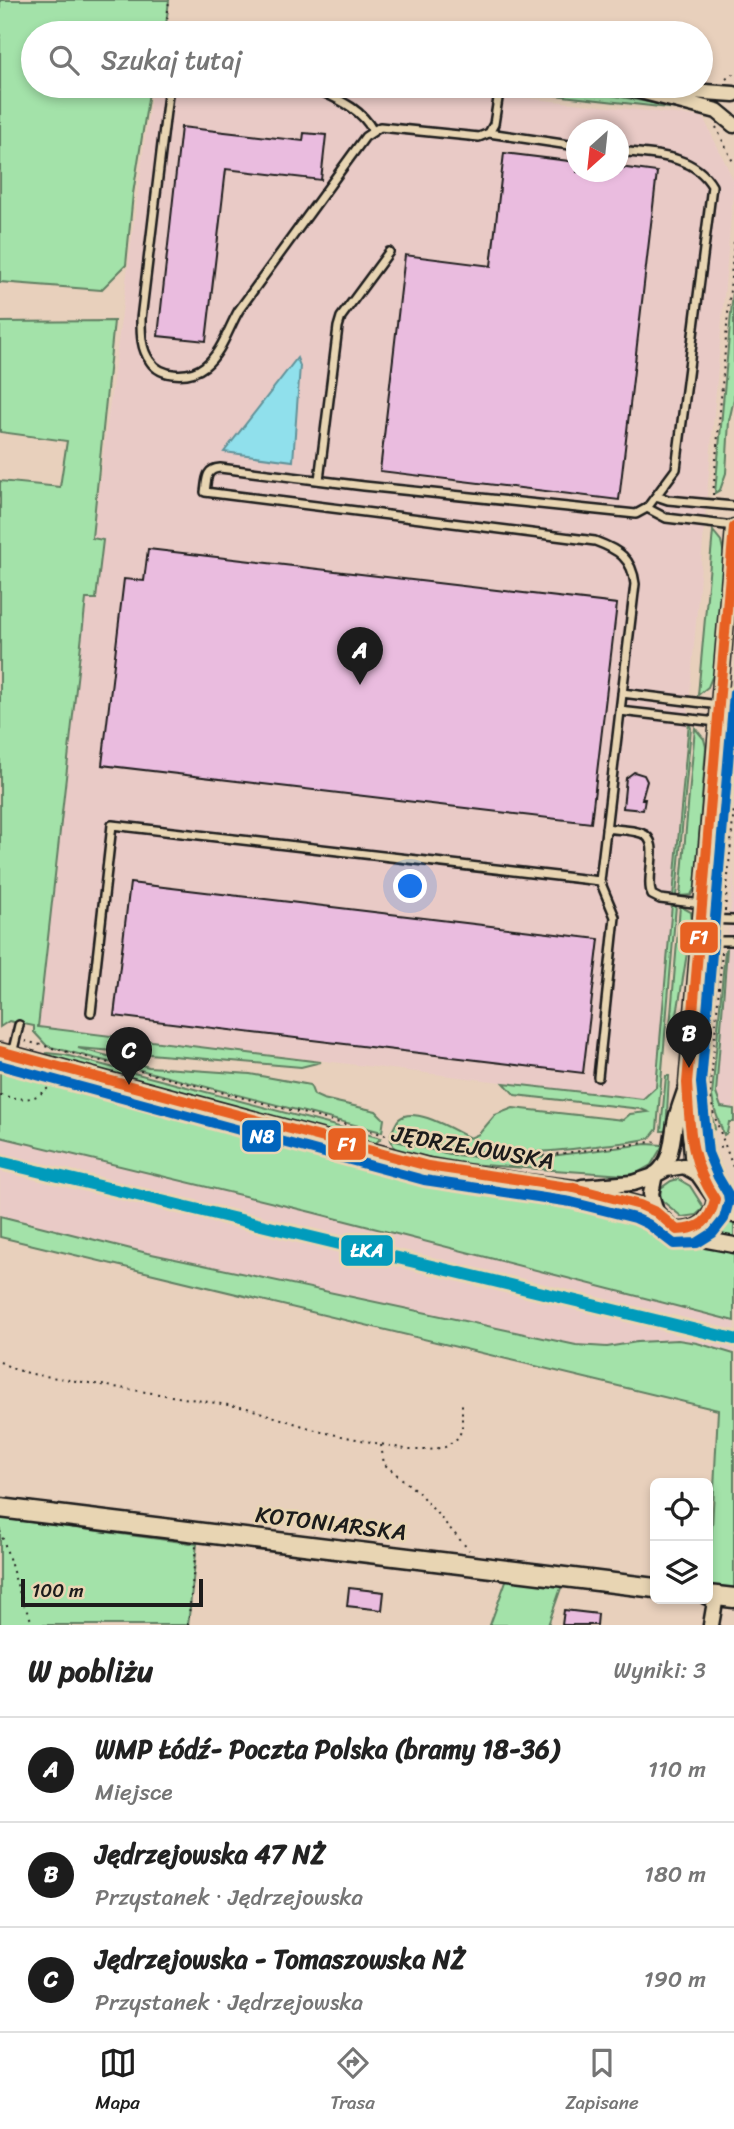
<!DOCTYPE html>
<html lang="pl">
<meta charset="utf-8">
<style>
body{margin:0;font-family:Sriracha,sans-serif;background:#f6f6f6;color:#222}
.controls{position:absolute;right:21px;bottom:21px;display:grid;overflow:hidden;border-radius:10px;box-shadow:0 4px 10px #0003}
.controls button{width:63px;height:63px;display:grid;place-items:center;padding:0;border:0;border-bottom:2px solid #e0e0e0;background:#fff;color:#222;font:35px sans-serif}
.compass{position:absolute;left:566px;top:119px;width:63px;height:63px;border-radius:50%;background:#fff;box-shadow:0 4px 10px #0003;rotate:207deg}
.scale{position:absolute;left:21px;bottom:18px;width:182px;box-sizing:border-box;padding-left:7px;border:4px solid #1c1c1c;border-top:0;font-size:19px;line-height:24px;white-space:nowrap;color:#1c1c1c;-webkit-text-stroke:5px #e8d5b3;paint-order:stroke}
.you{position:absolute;left:411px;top:887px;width:24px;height:24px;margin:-18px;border:5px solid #fff;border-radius:50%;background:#1a73e8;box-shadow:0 0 0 10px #1a73e833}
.badge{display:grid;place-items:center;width:46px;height:46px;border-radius:50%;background:#1c1c1c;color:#fff;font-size:23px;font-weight:700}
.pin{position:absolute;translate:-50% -58px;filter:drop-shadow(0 2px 4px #0008)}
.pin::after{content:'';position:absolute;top:37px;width:24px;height:21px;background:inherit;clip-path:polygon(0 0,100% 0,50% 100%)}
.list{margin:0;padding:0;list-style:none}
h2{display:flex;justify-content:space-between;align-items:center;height:91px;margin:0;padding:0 28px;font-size:30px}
h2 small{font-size:23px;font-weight:400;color:#767676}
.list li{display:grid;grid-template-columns:46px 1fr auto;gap:21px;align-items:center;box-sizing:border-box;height:105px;padding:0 28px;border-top:2px solid #e0e0e0}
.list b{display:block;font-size:26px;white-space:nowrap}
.list p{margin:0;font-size:23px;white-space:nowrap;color:#767676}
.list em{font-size:23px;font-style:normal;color:#767676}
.icon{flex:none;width:38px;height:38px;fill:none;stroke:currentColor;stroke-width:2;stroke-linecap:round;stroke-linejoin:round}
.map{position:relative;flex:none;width:734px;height:1625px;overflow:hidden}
.search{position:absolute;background:#fff;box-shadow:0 4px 10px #0003;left:21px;right:21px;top:21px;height:77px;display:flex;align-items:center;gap:18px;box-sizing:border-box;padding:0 24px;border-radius:38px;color:#767676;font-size:26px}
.sheet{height:406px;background:#fff}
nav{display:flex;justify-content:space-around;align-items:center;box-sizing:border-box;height:98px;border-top:2px solid #e0e0e0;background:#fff;font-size:19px;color:#767676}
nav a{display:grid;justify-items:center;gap:4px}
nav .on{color:#1c1c1c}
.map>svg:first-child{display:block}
.built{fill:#e9cac6;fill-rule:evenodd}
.green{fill:#a3e2a9;stroke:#607f62;stroke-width:2}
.water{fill:#90e0ec;stroke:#629299;stroke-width:2}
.building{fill:#eabcdf;stroke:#1c1c1c;stroke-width:2}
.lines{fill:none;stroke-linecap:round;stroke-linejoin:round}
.service-casing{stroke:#1c1c1c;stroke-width:12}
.minor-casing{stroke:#1c1c1c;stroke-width:19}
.tertiary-casing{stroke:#1c1c1c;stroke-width:23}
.path{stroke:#1c1c1c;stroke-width:2;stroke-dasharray:2 5;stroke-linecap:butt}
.service{stroke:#e8d5b3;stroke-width:7}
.minor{stroke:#e8d5b3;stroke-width:14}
.tertiary{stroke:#e8d5b3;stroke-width:18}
.rail-casing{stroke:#1c1c1c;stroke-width:6}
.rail{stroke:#e8d5b3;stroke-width:3.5;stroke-dasharray:10;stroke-linecap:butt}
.bus-1-casing{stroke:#e8d5b3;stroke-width:16}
.bus-2-casing{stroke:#e8d5b3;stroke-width:16}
.bus-1{stroke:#e76122;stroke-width:10}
.bus-2{stroke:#0065bd;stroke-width:10}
.rail-1-casing{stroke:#e8d5b3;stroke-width:18}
.rail-1{stroke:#039bbc;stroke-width:12}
.labels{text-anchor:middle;stroke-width:5;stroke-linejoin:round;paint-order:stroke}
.street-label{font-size:23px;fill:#1c1c1c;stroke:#e8d5b3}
.line-badge{stroke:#e8d5b3;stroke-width:2.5}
.badge-label{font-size:19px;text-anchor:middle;font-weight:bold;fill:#fff}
</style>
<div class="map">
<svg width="734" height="1625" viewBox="0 0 734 1625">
<rect width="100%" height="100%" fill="#e8d0bc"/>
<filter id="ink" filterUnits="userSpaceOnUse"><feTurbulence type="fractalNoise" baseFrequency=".0143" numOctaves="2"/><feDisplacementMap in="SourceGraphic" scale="14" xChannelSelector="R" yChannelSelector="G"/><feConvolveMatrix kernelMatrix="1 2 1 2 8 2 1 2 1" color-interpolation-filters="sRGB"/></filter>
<g filter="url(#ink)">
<path class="built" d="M 152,86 L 413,86 L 703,117 L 734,181 L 656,1087 L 643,1099 L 38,1027 L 86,599 L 95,599 L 103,541 L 92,538 ZM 576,130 L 618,130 L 618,172 L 576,172 Z
M 734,865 L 734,1109 L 721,1108 L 716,1093 Z
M 0,1137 L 311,1212 L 734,1321 L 734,1354 L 697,1343 L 678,1340 L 637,1342 L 608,1347 L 577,1345 L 147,1253 L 0,1216 Z"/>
<path class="green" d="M 0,0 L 169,0 L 165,33 L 33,33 L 33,86 L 150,86 L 133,194 L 126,265 L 101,290 L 0,282 Z
M 514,86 L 564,86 L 695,111 L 510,90 Z
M 734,280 L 734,399 L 729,421 L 726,473 L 720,490 L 715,493 Z
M 114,321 L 92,538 L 103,540 L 96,599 L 86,599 L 38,1027 L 321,1062 L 301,1067 L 78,1048 L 149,1067 L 250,1074 L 310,1085 L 314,1095 L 323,1099 L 376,1111 L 384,1119 L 382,1132 L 47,1046 L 34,1032 L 34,1026 L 9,1021 L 0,1027 L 0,481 L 60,487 L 67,441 L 0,432 L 0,322 Z
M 713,531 L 721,541 L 724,554 L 714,672 L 708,687 L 698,695 Z
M 734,679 L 734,762 L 722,908 L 716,903 L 710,889 L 717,810 L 726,761 Z
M 689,722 L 691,728 L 676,896 L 673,896 Z
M 695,728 L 704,739 L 706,747 L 695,887 L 691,895 L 680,896 Z
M 672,904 L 676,905 L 657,1129 L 650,1138 C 633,1143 613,1143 596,1146 C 518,1157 467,1156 391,1134 C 393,1130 396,1122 399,1119 C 414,1105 455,1131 470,1138 L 479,1134 L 495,1115 L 513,1108 L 623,1120 L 630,1114 L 648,1112 L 641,1109 L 515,1095 L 504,1083 L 643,1099 L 656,1087 Z
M 680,906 L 691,912 L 692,922 L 673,1040 L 669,1039 Z
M 727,949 L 716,1093 L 721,1107 L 734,1109 L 734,1122 L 729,1122 L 727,1133 L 724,1135 L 714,1108 L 712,1096 L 725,950 Z
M 719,955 L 714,1010 L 705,1010 L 710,966 Z
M 47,1053 L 65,1055 L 381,1138 L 376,1143 L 370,1143 L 46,1055 Z
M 0,1060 L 35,1067 L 34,1072 L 95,1094 L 143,1107 L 145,1102 L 164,1102 L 535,1196 L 636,1212 L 670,1239 L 734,1253 L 734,1321 L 311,1212 L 0,1137 Z
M 700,1075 L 709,1076 L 707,1098 L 715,1128 L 710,1135 L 696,1133 Z
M 666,1076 L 669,1076 L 666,1131 L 661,1131 Z
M 391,1140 L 454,1155 L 519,1160 L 646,1144 L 663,1145 L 651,1165 L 635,1174 L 625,1175 L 453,1163 L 395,1150 Z
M 678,1179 L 690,1186 L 704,1208 L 696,1215 L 682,1217 L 660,1199 L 661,1188 L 671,1181 Z
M 720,1214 L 734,1224 L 734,1241 L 699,1232 Z
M 0,1216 L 147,1253 L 576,1345 L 607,1347 L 637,1342 L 678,1340 L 697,1343 L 734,1354 L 734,1592 L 709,1587 L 718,1410 L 0,1237 Z
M 0,1518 L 197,1544 L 188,1625 L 0,1625 Z
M 507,1578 L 562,1585 L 548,1625 L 490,1625 Z"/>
<path class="water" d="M 297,358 L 300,366 L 293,461 L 224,452 Z"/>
<path class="building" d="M 181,127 L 303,141 L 304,133 L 326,135 L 321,180 L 226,169 L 206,341 L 158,336 Z
M 504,153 L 577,162 L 577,172 L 619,172 L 619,167 L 657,172 L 619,500 L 380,471 L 405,255 L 491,266 Z
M 148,549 L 617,604 L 591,823 L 102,765 L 124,579 L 144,581 Z
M 634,772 L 644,775 L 647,781 L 642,799 L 645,799 L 643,810 L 623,808 L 626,778 Z
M 130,883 L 599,939 L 583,1073 L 114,1016 Z
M 349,1588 L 384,1592 L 382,1610 L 347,1606 Z
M 564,1610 L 598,1614 L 597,1625 L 562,1625 Z"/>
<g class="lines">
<defs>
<path id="service" d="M 169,86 L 141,319 C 141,334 141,349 150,361 C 161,378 190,378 205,366 C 222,352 228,329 239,310 L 365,137 L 380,127 L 479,137 L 489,133 L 494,124 L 500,86
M 310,86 C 334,98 360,106 373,131
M 489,133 L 576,146
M 319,480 L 338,327 L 341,317 L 389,252
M 656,496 L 668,500 L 734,506
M 647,508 L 666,518 L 734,526
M 622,693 L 719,705
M 620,711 L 717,722
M 606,828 C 617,830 630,829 641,833 C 663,840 644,877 652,895 L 660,899 L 702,904
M 701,919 L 734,920
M 699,941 L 734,941
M 91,1012 L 112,825 L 600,881 L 635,584 C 632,558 619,550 595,541 L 205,492 C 207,480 205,469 220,468 L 364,486 L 636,514 L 647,508 L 676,469 L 712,186 C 693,153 651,155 618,151
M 12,1054 L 19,1025
M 598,1077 L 615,917 L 600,881"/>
<path id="minor" d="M 621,86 L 717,111 L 734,125
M 662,89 L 734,94
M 0,1051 L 428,1166 L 526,1182 L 574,1188 L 640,1205 L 656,1212 L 669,1225 L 686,1236 L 734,1245
M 657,1173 C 674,1158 671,1139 676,1119 C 678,1110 682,1100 685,1091
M 655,1174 L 651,1194 L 656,1212
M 698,1174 L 692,1156 L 687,1083 L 734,527
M 582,1187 L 633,1183 L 651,1177 L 666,1169 L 684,1166 L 698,1174 L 719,1204 L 734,1215
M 678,1230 C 699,1231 712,1219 715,1199
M 711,1625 L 716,1596"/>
<path id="tertiary" d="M 0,1508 L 655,1588
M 708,1595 L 734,1598"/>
</defs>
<use href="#service" class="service-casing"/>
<use href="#minor" class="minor-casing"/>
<use href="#tertiary" class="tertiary-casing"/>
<path class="path" d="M 166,33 L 169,0
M 726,79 L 734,73
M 716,127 L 734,164
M 713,495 L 734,241
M 725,911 L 734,808
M 722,952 L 710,1094 L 713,1112 L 734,1170
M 25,1041 L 455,1153 L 515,1157 L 549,1155 L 659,1141
M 0,1095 C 31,1102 36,1100 58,1079
M 706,1146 L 724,1148
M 0,1362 L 14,1369 L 32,1374 L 247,1408 L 322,1432 L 410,1450 L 429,1450 L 445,1447 L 459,1437 L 462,1427 L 462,1402
M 381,1445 L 384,1464 L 418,1492 L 469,1550
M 0,1531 C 12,1562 17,1596 34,1625
M 188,1625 L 196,1546"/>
<use href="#service" class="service"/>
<use href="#minor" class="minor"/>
<use href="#tertiary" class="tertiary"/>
<defs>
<path id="rail" d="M 0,1163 L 28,1168"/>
</defs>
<use href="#rail" class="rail-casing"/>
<use href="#rail" class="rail"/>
<defs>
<path id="bus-1" d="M 0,1051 L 428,1166 L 574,1188 L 640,1205 L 656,1212 L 677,1230 C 700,1229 710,1222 715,1199 C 689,1160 690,1128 687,1083 L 734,527"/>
<path id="bus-2" d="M 0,1065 L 424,1180 L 571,1202 L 635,1218 L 648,1224 L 674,1244 L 697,1243 L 713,1233 L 724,1219 L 729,1201 L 728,1194 L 718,1177 L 708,1153 L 701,1083 L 734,693"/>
</defs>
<use href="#bus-1" class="bus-1-casing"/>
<use href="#bus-2" class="bus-2-casing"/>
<use href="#bus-1" class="bus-1"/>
<use href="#bus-2" class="bus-2"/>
<defs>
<path id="rail-1" d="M 0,1162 L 734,1339"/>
</defs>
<use href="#rail-1" class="rail-1-casing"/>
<use href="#rail-1" class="rail-1"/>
</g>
</g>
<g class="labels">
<g class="street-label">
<text transform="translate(473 1147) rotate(10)" y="8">JĘDRZEJOWSKA</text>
<text transform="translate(331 1523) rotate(7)" y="8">KOTONIARSKA</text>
</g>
</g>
<g class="line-badge">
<rect x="679" y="921" width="40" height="33" rx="7" fill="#e76122"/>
<rect x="241" y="1119" width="41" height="34" rx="7" fill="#0065bd"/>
<rect x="327" y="1127" width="40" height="34" rx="7" fill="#e76122"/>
<rect x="340" y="1234" width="54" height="33" rx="7" fill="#039bbc"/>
</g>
<g class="badge-label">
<text x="699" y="944">F1</text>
<text x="262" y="1143">N8</text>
<text x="347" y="1151">F1</text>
<text x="367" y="1257">ŁKA</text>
</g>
</svg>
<div class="controls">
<button><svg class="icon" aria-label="locate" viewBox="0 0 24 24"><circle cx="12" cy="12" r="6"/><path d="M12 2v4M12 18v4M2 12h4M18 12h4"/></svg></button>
<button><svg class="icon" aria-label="layers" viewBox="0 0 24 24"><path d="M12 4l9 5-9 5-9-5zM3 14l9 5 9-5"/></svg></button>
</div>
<svg class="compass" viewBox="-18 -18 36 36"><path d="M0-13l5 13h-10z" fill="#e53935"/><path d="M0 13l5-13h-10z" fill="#767676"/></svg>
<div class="scale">100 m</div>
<div class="you"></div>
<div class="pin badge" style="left:360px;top:685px">A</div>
<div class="pin badge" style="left:689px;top:1068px">B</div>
<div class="pin badge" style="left:129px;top:1085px">C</div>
<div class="search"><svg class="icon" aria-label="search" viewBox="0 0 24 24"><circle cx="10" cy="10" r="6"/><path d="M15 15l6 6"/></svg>Szukaj tutaj</div>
</div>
<section class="sheet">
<h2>W pobliżu<small>Wyniki: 3</small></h2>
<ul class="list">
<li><span class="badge">A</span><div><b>WMP Łódź- Poczta Polska (bramy 18-36)</b><p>Miejsce</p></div><em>110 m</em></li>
<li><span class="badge">B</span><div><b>Jędrzejowska 47 NŻ</b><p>Przystanek · Jędrzejowska</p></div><em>180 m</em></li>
<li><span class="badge">C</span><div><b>Jędrzejowska - Tomaszowska NŻ</b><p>Przystanek · Jędrzejowska</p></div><em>190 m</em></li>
</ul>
</section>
<nav>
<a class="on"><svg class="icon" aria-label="map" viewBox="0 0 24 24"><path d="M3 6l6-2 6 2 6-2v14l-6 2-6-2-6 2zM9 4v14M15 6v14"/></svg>Mapa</a>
<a><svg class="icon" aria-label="directions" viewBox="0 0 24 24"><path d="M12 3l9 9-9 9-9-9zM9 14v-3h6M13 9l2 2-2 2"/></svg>Trasa</a>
<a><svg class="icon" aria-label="saved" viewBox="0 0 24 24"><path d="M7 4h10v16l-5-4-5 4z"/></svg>Zapisane</a>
</nav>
